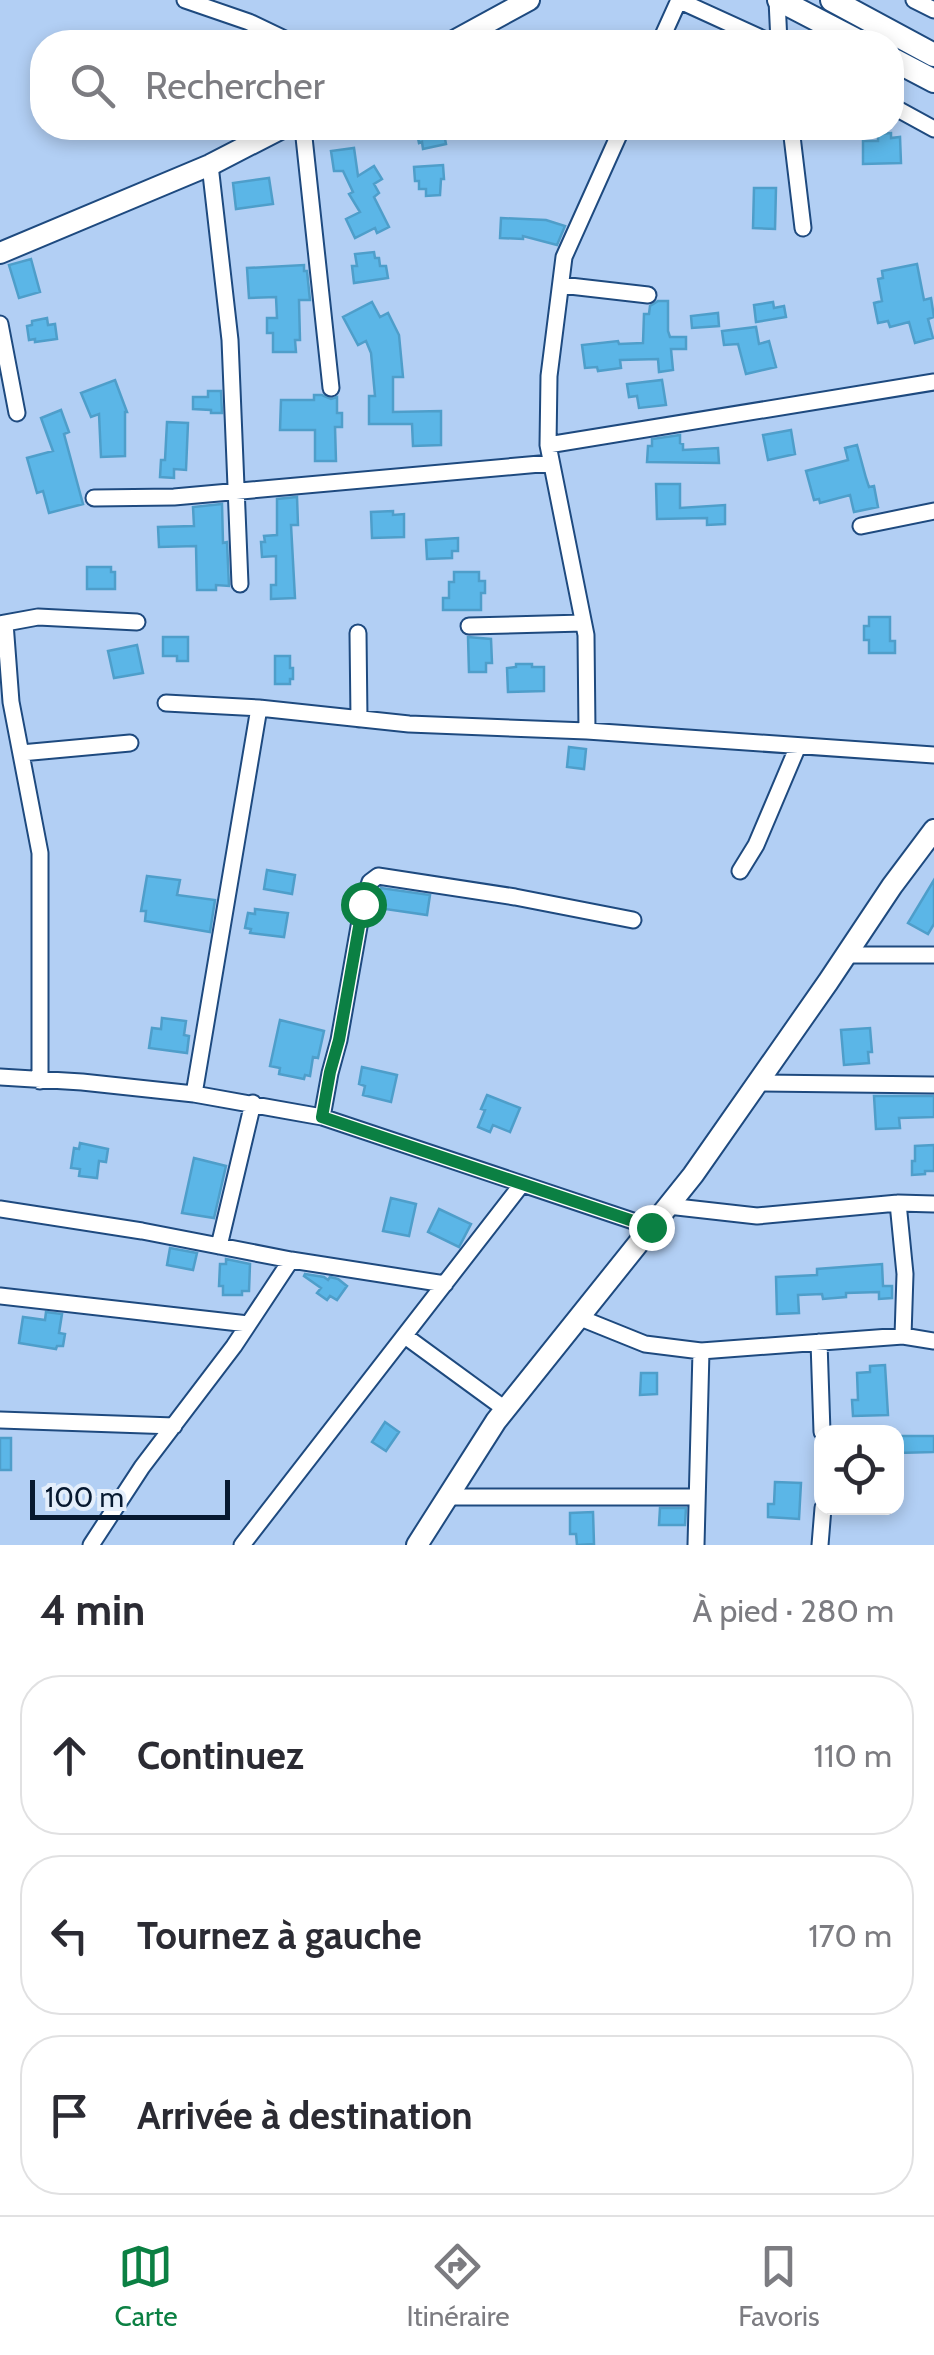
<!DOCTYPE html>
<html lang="fr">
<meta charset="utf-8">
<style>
body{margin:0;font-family:Cabin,sans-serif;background:#f2f2f3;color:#2b2b33}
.controls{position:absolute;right:30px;bottom:30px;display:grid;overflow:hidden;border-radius:20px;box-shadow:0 5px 15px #0003}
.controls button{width:90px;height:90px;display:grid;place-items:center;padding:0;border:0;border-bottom:2px solid #e1e1e2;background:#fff;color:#2b2b33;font:50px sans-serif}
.scale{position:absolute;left:30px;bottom:25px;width:200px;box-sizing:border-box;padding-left:10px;border:5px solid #071930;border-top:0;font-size:28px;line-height:35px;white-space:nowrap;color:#071930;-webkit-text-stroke:8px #e4eefb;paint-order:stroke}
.stop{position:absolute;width:30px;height:30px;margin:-22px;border:8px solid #0b8043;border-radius:50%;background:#fff}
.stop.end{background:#0b8043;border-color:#fff;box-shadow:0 2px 10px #0008}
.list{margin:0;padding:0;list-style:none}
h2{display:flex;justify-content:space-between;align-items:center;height:130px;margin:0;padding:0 40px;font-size:42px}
h2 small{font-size:32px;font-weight:400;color:#7c7c81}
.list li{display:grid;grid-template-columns:65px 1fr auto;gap:30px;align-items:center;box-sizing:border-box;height:160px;margin:0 20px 20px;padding:0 20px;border:2px solid #e1e1e2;border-radius:40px}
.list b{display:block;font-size:38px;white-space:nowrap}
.list em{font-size:32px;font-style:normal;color:#7c7c81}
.icon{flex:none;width:55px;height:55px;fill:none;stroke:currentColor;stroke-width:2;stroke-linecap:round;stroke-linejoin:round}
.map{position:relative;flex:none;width:934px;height:1545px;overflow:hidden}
.search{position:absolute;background:#fff;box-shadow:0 5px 15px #0003;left:30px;right:30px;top:30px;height:110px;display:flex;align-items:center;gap:25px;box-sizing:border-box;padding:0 35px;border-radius:40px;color:#7c7c81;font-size:38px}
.sheet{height:670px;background:#fff}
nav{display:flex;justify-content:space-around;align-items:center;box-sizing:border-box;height:140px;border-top:2px solid #e1e1e2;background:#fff;font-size:28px;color:#7c7c81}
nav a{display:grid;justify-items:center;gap:5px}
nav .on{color:#0b8043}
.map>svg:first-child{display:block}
.building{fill:#5bb6e7;stroke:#4e9eca;stroke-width:2.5}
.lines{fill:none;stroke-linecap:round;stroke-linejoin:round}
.street-casing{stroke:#1e4a7f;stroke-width:19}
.secondary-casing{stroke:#1e4a7f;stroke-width:24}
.primary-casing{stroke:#1e4a7f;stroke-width:26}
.street{stroke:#fff;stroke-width:15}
.secondary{stroke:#fff;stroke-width:20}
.primary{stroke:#fff;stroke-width:22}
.route{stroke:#0b8043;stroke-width:12}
</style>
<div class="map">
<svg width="934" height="1545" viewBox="0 0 934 1545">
<rect width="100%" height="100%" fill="#b2cff4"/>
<path class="building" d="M 416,128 L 443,128 L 446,144 L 423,149 L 422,142 L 419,143 Z
M 891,133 L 891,138 L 900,137 L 901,163 L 863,164 L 863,141 L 878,141 L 878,134 Z
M 354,148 L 358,176 L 374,166 L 382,179 L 374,184 L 379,193 L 374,197 L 389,227 L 377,233 L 375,228 L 355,238 L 346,219 L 360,212 L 349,194 L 353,192 L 343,171 L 334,171 L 331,151 Z
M 443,165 L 444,179 L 441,179 L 440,195 L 426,196 L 426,189 L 419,189 L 419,181 L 415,181 L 414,167 Z
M 269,178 L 273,204 L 236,209 L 233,183 Z
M 754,188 L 776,188 L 775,229 L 753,228 Z
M 501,218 L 546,220 L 565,226 L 557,245 L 523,236 L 523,239 L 500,238 Z
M 374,252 L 375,258 L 379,258 L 380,266 L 386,266 L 388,278 L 354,283 L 352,266 L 357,266 L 355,254 Z
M 31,259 L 40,292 L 19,298 L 9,265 Z
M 917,264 L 924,300 L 931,298 L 934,317 L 928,319 L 933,338 L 915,343 L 909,322 L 890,327 L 888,321 L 878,323 L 874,303 L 882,301 L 878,279 L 883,278 L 882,271 Z
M 304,265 L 304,271 L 307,271 L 310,300 L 299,300 L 300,340 L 295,340 L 296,352 L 273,352 L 273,333 L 267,333 L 267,318 L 277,318 L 276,297 L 249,298 L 247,268 Z
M 658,301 L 668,301 L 668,331 L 670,337 L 686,337 L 686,349 L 671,349 L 673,370 L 659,372 L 658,359 L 620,360 L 621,368 L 598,371 L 597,367 L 585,368 L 582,345 L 618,341 L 619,344 L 643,343 L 644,314 L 649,314 L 650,306 Z
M 372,302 L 380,317 L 388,313 L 399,335 L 403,377 L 393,377 L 393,412 L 441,411 L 441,445 L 413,446 L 412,424 L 369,424 L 369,396 L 375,396 L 371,353 L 366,341 L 358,345 L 343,317 Z
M 773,302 L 774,308 L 784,306 L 786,317 L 756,322 L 754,305 Z
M 718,313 L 719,326 L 692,328 L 691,316 Z
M 47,318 L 48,325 L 55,324 L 57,339 L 35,342 L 35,339 L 29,340 L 27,326 L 32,325 L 32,321 Z
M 756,327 L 759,344 L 769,341 L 776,367 L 746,374 L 738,344 L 724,345 L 722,331 Z
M 115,380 L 127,412 L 125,412 L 125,456 L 101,457 L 99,414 L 91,417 L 81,393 Z
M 662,380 L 666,405 L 639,408 L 637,396 L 629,397 L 627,384 Z
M 208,391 L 221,391 L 222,413 L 211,413 L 211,410 L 193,409 L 193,397 L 208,397 Z
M 314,395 L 322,395 L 331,399 L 337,397 L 337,413 L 342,413 L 342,427 L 335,427 L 336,461 L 315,461 L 315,430 L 280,430 L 281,400 L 314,400 Z
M 61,410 L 69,432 L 64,434 L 83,504 L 49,513 L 43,491 L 37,493 L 27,458 L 53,451 L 41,418 Z
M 167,422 L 188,423 L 186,470 L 174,469 L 174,478 L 160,477 L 161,460 L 165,460 Z
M 791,430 L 795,454 L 768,460 L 763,435 Z
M 680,435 L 680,443 L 683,444 L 683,450 L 718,448 L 719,463 L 647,462 L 648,446 L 652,446 L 652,439 Z
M 857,445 L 866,478 L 869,487 L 874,486 L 878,507 L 854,512 L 850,495 L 820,503 L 819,499 L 814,500 L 806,471 L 848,460 L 845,448 Z
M 656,484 L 680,484 L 680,508 L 725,505 L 725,524 L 707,525 L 707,518 L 657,519 Z
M 297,497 L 298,525 L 291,525 L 295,598 L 271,599 L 271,585 L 276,585 L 276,556 L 262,557 L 261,542 L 265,542 L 264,536 L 277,535 L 277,499 Z
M 222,504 L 223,543 L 227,542 L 229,586 L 216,585 L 216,590 L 197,590 L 196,546 L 159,547 L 158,527 L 194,526 L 193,507 Z
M 393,511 L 393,515 L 404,514 L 404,537 L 372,538 L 371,512 Z
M 458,538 L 458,551 L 452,551 L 452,558 L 427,559 L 426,540 Z
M 87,567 L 111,567 L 111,572 L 115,572 L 115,589 L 87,589 Z
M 454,572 L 479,572 L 479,581 L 485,581 L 485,593 L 481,593 L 481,610 L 443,610 L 443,598 L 449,598 L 449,582 L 454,582 Z
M 869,617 L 890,617 L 890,641 L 895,641 L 895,653 L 869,653 L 869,640 L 864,640 L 864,626 L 869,626 Z
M 163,637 L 188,637 L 188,661 L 177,661 L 177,656 L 163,656 Z
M 468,637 L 491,639 L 492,663 L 486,663 L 486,672 L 469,672 Z
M 137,645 L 143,673 L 114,678 L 108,651 Z
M 275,656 L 290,656 L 290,668 L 293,668 L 293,679 L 290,679 L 290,684 L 275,684 Z
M 516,664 L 532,664 L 532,667 L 544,667 L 544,691 L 508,692 L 507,668 L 516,667 Z
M 569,747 L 586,749 L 584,769 L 567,767 Z
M 267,870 L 295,875 L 292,894 L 264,889 Z
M 147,876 L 180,880 L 177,895 L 215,900 L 210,932 L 145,921 L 146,911 L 141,911 Z
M 934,880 L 934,924 L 928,934 L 908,923 Z
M 381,888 L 430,895 L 427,915 L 385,909 L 385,905 L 377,903 Z
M 255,909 L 288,913 L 284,937 L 250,933 L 251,929 L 245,928 L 248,913 L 255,914 Z
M 162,1018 L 186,1021 L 184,1035 L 189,1036 L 187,1053 L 149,1048 L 152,1028 L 161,1029 Z
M 280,1020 L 324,1031 L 318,1058 L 313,1057 L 310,1076 L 305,1075 L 304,1079 L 279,1074 L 280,1068 L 270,1066 Z
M 870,1028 L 872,1052 L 868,1052 L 869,1063 L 844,1065 L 841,1030 Z
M 362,1067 L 397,1075 L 391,1102 L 363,1095 L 365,1086 L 359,1084 Z
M 487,1095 L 520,1108 L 510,1132 L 493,1125 L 490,1132 L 478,1127 L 485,1110 L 481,1109 Z
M 874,1096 L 934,1096 L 934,1117 L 899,1118 L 900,1128 L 876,1129 Z
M 80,1143 L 108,1149 L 106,1162 L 99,1161 L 97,1178 L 79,1176 L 80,1169 L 71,1168 L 74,1148 L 79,1149 Z
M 934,1145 L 934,1171 L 925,1171 L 925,1174 L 912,1175 L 912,1161 L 915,1161 L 915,1146 Z
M 194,1158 L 226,1166 L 214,1218 L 182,1213 Z
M 391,1198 L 416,1204 L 409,1236 L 383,1231 Z
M 439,1209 L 471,1224 L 459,1247 L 428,1232 Z
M 170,1248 L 197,1253 L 193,1270 L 167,1265 Z
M 226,1259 L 250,1264 L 249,1291 L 242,1291 L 242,1295 L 223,1295 L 223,1286 L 219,1286 L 220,1264 L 226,1264 Z
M 882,1264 L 883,1286 L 892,1286 L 892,1298 L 879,1299 L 879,1292 L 846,1293 L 846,1297 L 823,1299 L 822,1294 L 798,1295 L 799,1313 L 777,1314 L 776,1277 L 817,1275 L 817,1269 Z
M 305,1274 L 324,1277 L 328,1280 L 330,1277 L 338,1279 L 347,1286 L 337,1300 L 330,1296 L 327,1300 L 317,1293 L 321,1288 L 304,1276 Z
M 46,1312 L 62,1314 L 59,1333 L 65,1334 L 63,1346 L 57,1346 L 56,1349 L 19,1343 L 23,1317 L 45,1320 Z
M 885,1365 L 888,1415 L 853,1416 L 852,1400 L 858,1400 L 857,1373 L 870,1372 L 870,1366 Z
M 641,1373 L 657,1373 L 657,1394 L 640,1395 Z
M 385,1422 L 399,1432 L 386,1451 L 372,1442 Z
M 897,1436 L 934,1436 L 934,1452 L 897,1453 Z
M 0,1438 L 11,1438 L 11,1470 L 0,1470 Z
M 775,1482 L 801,1483 L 799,1519 L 768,1517 L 768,1504 L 774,1504 Z
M 660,1508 L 686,1508 L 685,1525 L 659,1525 Z
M 593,1512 L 594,1544 L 577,1545 L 576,1534 L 570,1534 L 570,1513 Z"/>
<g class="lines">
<defs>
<path id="street" d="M 185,0 L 249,22 L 291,42
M 678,0 L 770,42
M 777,0 L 779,42
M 914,0 L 934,10
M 660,42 L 679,0
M 892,106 L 934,129
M 303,128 L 331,388
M 791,128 L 803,228
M 210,165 L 230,340 L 240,584
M 561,285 L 648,295
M 0,324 L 17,413
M 548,445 L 934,382
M 94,498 L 174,497 L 551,463
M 861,526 L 934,511
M 5,623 L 11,702 L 40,853 L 40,1081
M 0,624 L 38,617 L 137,622
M 469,626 L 583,623
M 358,633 L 359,719
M 166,703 L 259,708 L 409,724 L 587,731 L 934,755
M 587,731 L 586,635 L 548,445 L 549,376 L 564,257 L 622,128
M 21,753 L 130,743
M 740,871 L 756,845 L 798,746
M 846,955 L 934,955
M 0,1077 L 82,1082 L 194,1094 L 322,1117 L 651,1227
M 757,1083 L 934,1085
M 194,1094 L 259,708
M 322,1117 L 330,1073 L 339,1040 L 363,904 L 370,882 L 378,876 L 515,897 L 633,920
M 898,1203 L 905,1274 L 903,1336
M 668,1206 L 757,1216 L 898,1203 L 934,1204
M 0,1209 L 142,1231 L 291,1260 L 445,1284
M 219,1246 L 253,1103
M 0,1296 L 248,1324
M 578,1317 L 645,1344 L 701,1351 L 903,1336 L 934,1341
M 405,1336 L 505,1409
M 819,1342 L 822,1432
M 0,1420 L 174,1426
M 448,1497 L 697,1497
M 91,1545 L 142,1467 L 234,1346 L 291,1260
M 242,1545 L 522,1184
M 696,1545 L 701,1351
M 820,1545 L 823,1508"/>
<path id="secondary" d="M 452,42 L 529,0
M 0,253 L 210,165 L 282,128
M 417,1545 L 496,1421 L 693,1175 L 828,982 L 892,886 L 934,830"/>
<path id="primary" d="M 779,0 L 860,42
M 832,0 L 934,55
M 892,59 L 934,81"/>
</defs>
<use href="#street" class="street-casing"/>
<use href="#secondary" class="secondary-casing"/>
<use href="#primary" class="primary-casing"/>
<use href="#street" class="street"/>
<use href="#secondary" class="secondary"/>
<use href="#primary" class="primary"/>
</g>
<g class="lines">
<path class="route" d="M 363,904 L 339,1040 L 330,1072 L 322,1117 L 651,1227"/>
</g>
</svg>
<div class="controls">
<button><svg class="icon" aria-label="locate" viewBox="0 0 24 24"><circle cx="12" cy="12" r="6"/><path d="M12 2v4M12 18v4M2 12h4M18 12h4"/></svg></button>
</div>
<div class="scale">100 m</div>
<div class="stop" style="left:363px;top:904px"></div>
<div class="stop end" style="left:651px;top:1227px"></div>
<div class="search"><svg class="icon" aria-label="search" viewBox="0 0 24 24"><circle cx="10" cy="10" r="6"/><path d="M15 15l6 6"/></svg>Rechercher</div>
</div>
<section class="sheet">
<h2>4 min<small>À pied · 280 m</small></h2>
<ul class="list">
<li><svg class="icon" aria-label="ahead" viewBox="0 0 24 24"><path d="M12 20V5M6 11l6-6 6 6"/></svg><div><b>Continuez</b></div><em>110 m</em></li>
<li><svg class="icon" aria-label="left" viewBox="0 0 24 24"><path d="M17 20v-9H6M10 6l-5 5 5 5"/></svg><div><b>Tournez à gauche</b></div><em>170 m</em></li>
<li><svg class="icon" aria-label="arrive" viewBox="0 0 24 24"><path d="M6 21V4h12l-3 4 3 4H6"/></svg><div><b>Arrivée à destination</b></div></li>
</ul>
</section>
<nav>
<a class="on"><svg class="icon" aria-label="map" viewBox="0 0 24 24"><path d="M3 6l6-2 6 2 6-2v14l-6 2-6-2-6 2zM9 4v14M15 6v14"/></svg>Carte</a>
<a><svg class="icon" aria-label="directions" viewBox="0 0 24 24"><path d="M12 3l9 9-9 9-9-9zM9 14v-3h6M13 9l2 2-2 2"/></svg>Itinéraire</a>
<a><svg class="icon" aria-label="saved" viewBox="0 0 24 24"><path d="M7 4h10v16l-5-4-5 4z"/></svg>Favoris</a>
</nav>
